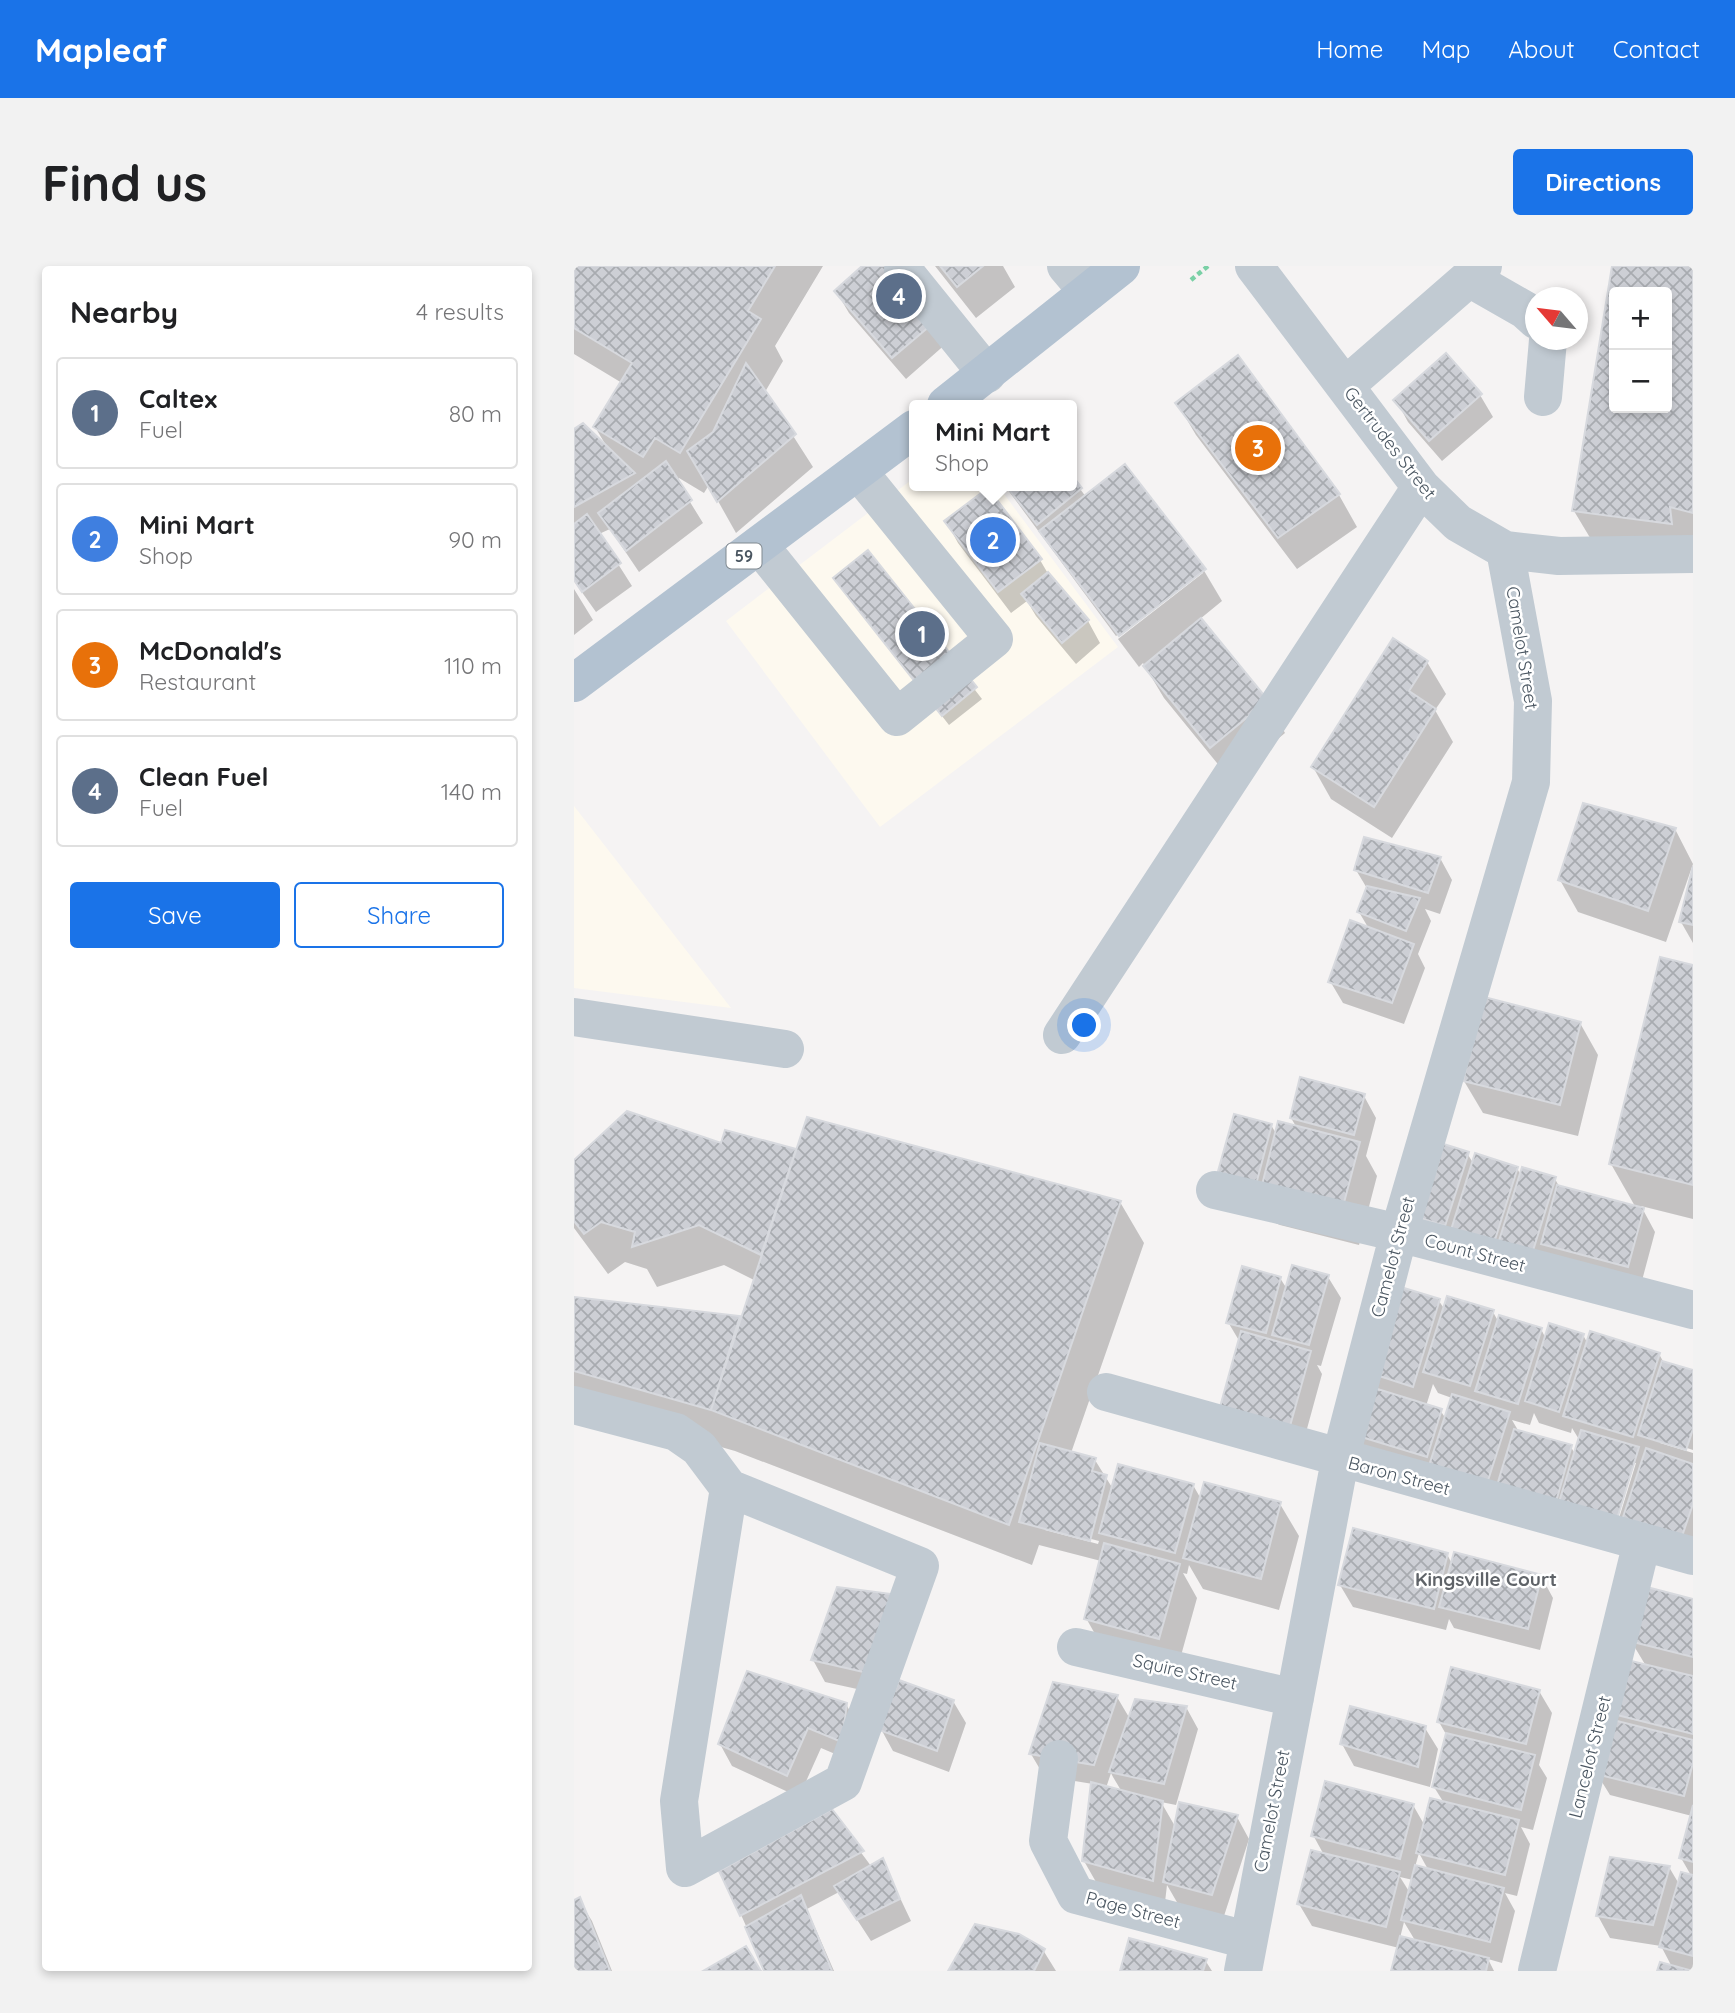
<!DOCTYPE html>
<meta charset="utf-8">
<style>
body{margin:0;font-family:Quicksand,sans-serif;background:#f2f2f2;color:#202124}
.controls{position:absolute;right:21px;top:21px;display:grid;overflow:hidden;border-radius:7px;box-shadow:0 4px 10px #0003}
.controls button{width:63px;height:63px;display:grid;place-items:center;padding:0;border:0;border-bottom:2px solid #e0e0e0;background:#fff;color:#202124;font:35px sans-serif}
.compass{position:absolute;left:951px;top:21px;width:63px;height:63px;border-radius:50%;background:#fff;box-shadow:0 4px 10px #0003;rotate:298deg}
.you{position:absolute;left:511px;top:760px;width:24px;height:24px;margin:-18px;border:5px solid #fff;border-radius:50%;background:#1a73e8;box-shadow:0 0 0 10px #1a73e833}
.badge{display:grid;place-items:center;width:46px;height:46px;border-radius:50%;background:#1a73e8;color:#fff;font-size:23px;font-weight:700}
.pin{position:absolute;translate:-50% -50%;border:4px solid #fff;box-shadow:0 2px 7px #0006}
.popup{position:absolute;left:335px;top:134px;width:168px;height:91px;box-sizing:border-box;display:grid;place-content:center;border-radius:7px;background:#fff;filter:drop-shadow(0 2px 5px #0005);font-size:23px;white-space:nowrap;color:#757577}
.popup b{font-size:26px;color:#202124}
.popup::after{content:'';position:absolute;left:50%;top:100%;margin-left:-14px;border:14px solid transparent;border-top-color:#fff}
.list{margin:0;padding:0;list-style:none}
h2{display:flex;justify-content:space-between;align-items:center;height:91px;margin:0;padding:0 28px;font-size:30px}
h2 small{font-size:23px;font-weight:400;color:#757577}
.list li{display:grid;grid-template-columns:46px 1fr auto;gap:21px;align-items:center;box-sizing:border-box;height:112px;margin:0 14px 14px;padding:0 14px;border:2px solid #e0e0e0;border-radius:7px}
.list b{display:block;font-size:26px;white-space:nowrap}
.list p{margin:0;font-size:23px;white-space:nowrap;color:#757577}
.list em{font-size:23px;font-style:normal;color:#757577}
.actions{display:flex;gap:14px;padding:21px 28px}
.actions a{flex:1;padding:16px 0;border:2px solid #1a73e8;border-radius:7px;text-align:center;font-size:24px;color:#1a73e8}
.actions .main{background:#1a73e8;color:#fff}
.map{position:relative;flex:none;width:1119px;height:1705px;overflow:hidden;border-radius:7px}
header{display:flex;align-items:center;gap:42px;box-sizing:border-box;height:98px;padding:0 35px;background:#1a73e8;color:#fff}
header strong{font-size:33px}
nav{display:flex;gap:38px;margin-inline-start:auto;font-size:24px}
.intro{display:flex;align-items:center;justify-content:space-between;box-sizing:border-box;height:168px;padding:0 42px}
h1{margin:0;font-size:49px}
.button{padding:18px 32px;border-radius:7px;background:#1a73e8;color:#fff;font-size:24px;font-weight:700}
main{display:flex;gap:42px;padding:0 42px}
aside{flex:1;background:#fff;border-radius:7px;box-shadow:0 4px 10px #0003}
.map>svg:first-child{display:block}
.commercial{fill:#fdf9ef}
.shadow{fill:#0003;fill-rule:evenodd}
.building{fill:url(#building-cross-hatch);stroke:#d7d9de;stroke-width:2;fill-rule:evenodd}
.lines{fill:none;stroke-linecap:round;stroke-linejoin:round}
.path{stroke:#7ad0a6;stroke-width:4.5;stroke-dasharray:5 3.5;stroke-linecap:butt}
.minor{stroke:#c1cad2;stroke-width:38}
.major{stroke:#b3c2d1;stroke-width:38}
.labels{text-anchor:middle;stroke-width:5;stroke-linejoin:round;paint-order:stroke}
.shield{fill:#fff;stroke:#808990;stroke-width:2}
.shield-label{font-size:16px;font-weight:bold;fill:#4a5661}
.street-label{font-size:18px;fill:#4a5661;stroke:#fff}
.neighbourhood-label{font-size:19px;font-weight:bold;fill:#5f6368;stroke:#fff}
</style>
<header>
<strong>Mapleaf</strong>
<nav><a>Home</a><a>Map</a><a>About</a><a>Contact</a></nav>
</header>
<div class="intro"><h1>Find us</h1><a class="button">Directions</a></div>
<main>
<aside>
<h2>Nearby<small>4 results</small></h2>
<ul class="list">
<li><span class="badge" style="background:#5c6f8a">1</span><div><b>Caltex</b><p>Fuel</p></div><em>80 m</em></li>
<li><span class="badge" style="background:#3f7fe0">2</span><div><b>Mini Mart</b><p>Shop</p></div><em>90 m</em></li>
<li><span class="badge" style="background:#e8710a">3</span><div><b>McDonald's</b><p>Restaurant</p></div><em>110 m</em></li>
<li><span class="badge" style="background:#5c6f8a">4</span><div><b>Clean Fuel</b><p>Fuel</p></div><em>140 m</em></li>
</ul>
<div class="actions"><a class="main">Save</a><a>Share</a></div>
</aside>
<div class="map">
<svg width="1119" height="1705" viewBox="0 0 1119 1705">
<defs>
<pattern id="building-cross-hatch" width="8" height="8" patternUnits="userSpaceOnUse" patternTransform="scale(1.75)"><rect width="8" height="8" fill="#cdcfd5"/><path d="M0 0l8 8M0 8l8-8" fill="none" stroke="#a8abb0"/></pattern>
</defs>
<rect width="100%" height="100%" fill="#f5f3f3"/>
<path class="commercial" d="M 340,212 L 340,220 L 424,220 L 544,381 L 306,561 L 152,355 Z
M 0,540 L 157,742 L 0,722 Z"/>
<path class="shadow" d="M 0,0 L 249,0 L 201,80 L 209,95 L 191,126 L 239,201 L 162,267 L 135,219 L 130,227 L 105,212 L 103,215 L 129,257 L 65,306 L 36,263 L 25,268 L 58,320 L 22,346 L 0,315 L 0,166 L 33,181 L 21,161 L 48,117 L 0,88 Z
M 291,0 L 374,76 L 332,113 L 275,47 L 262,25 Z
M 361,0 L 429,0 L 441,21 L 402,52 Z
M 1040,0 L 1119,0 L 1119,281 L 1024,285 L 1000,245 ZM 1040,26 L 1093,26 L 1093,142 L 1040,142 Z
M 664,91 L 765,229 L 783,261 L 723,303 L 622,169 L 603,137 Z
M 906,129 L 919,151 L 868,195 L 834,156 L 822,134 Z
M 498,212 L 512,231 L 629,302 L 542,370 L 431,220 L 498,220 Z
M 372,255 L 466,294 L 476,311 L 514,355 L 526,377 L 502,398 L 462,350 L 453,335 L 437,347 L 384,277 Z
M 294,286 L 408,433 L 375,459 L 261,313 Z
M 629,303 L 648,335 L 626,353 L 693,435 L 711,467 L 656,513 L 590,432 L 569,397 L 565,401 L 544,373 L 629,307 Z
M 0,323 L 19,354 L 0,369 Z
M 853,396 L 872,428 L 861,444 L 879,476 L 818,572 L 757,533 L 739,501 Z
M 1101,563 L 1119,598 L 1092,676 L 1004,646 L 986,614 Z
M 866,592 L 878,614 L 866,648 L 851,643 L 857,655 L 844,688 L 851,702 L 830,758 L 769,737 L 756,715 L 795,663 L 785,646 L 794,624 L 782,604 Z
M 1119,607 L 1119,677 L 1107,656 Z
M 1119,701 L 1119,953 L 1067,940 L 1081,966 L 1066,1022 L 969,1012 L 838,949 L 893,887 L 899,897 L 943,902 L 947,910 L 981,913 L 986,922 L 1062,942 L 1037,898 Z
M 1006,757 L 1024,789 L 1004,870 L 909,847 L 890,815 Z
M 790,830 L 802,852 L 792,890 L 803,910 L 785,979 L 706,959 L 656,938 L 697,859 L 703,869 L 723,862 L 717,852 Z
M 152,866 L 223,885 L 546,936 L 570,977 L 497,1187 L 521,1194 L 539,1223 L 619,1219 L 627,1233 L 706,1238 L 725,1270 L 705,1344 L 629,1323 L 615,1299 L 613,1308 L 609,1307 L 623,1332 L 603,1404 L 530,1384 L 512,1352 L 527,1295 L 465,1279 L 458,1299 L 161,1185 L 0,1139 L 0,1032 L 167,1052 L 180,1014 L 150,999 L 83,1021 L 73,1003 L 51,996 L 34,1008 L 0,962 L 0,896 L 148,879 ZM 471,1261 L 525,1275 L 524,1278 L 471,1264 Z
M 754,1011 L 767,1032 L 747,1100 L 743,1099 L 748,1108 L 728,1181 L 654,1056 L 706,1012 L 713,1023 Z
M 865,1035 L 871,1044 L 919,1046 L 924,1055 L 967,1063 L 972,1073 L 1009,1069 L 1014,1078 L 1085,1088 L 1090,1097 L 1119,1106 L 1119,1184 L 1086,1173 L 1086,1177 L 1119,1187 L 1119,1295 L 796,1190 L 783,1169 L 805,1125 L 794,1106 ZM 859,1118 L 864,1127 L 878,1132 L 872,1153 L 866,1144 L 852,1140 ZM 960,1147 L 965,1157 L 997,1167 L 998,1162 L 1006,1175 L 1001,1188 L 997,1181 L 945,1166 L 938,1154 L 956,1159 ZM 1058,1197 L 1062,1197 L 1042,1262 L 1039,1261 Z
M 873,1288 L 878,1298 L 967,1310 L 979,1332 L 966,1384 L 880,1362 L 875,1353 L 872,1364 L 779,1341 L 766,1319 Z
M 1119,1335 L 1119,1705 L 1085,1705 L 1098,1701 L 1087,1680 L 1036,1672 L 1024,1650 L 1095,1601 L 1105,1618 L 1118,1611 L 1107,1592 L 1118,1550 L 1036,1529 L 1023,1508 L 1037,1447 L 1072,1400 L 1057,1375 Z
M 336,1352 L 306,1428 L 251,1416 L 239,1394 Z
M 965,1425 L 978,1447 L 965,1499 L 973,1512 L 959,1564 L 947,1561 L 956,1578 L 943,1630 L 931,1627 L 941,1645 L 928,1697 L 914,1693 L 920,1705 L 819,1705 L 825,1682 L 738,1660 L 725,1638 L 750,1589 L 739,1569 L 839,1539 L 851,1560 L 870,1537 L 860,1521 L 873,1470 L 865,1456 ZM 845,1587 L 851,1598 L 855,1605 L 841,1601 ZM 826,1611 L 839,1614 L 836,1627 ZM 830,1656 L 842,1676 L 826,1672 Z
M 543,1431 L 556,1453 L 612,1441 L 624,1463 L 602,1539 L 587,1536 L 602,1562 L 663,1551 L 675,1573 L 650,1650 L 604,1638 L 593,1619 L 591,1636 L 522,1616 L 510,1595 L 519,1518 L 470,1510 L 457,1488 ZM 537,1507 L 539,1511 L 548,1526 L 532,1522 Z
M 379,1435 L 392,1457 L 375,1506 L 319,1485 L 307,1463 Z
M 272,1438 L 284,1460 L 280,1496 L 247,1482 L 225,1531 L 158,1500 L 146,1478 Z
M 851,1462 L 864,1483 L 856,1521 L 780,1500 L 768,1478 Z
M 257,1546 L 297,1600 L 308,1594 L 337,1655 L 297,1675 L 265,1626 L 233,1643 L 260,1705 L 192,1705 L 148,1606 Z
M 5,1634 L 18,1655 L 38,1705 L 0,1705 L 0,1636 Z
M 469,1684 L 482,1705 L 376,1705 Z
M 631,1694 L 638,1705 L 547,1705 Z"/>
<path class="building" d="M 0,0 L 201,0 L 174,45 L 187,53 L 106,187 L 81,172 L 69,191 L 19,161 L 58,97 L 0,62 Z
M 288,0 L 318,0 L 363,54 L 318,92 L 260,25 Z
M 366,0 L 409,0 L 383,21 Z
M 1038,0 L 1119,0 L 1119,247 L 1096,241 L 1098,258 L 998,245 ZM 1040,26 L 1093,26 L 1093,142 L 1040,142 Z
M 872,87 L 908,128 L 855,175 L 819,134 Z
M 664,89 L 766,228 L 704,272 L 601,137 Z
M 172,97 L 222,168 L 143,236 L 113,185 L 139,166 Z
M 9,157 L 61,207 L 0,241 L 0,163 Z
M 92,195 L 118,234 L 52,285 L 24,247 Z
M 551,198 L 632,303 L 545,370 L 465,265 Z
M 498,209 L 508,222 L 463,259 L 432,220 L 498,220 Z
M 414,222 L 468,293 L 424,326 L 370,255 Z
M 13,248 L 47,297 L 8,326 L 0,314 L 0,258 Z
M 294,284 L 403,421 L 368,450 L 259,312 Z
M 474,306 L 515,354 L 488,377 L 447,328 Z
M 627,352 L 694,434 L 636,482 L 569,400 Z
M 819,372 L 854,395 L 835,425 L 862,443 L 800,541 L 737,501 Z
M 1009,537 L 1102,562 L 1074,645 L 984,614 Z
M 790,571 L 867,591 L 854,627 L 780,604 Z
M 1119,600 L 1119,659 L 1105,656 Z
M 793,620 L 846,632 L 832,665 L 783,646 Z
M 776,654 L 840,678 L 818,737 L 754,716 Z
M 1086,691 L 1119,699 L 1119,919 L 1035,898 Z
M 910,731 L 1007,756 L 986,839 L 889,815 Z
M 726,811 L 791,828 L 780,869 L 716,852 Z
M 53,845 L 147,877 L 151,864 L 222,883 L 187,989 L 125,959 L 58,981 L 61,966 L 27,956 L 10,968 L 0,955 L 0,894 Z
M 660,848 L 698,858 L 680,926 L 641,916 Z
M 233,851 L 547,935 L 435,1259 L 137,1144 Z
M 704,855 L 786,876 L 767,948 L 686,927 Z
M 860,875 L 895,886 L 871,960 L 837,949 Z
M 901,887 L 944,901 L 919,980 L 876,967 Z
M 948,901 L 982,911 L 957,991 L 923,981 Z
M 983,919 L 1070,942 L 1054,1001 L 967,978 Z
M 718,999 L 755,1009 L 735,1079 L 698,1069 Z
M 668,1000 L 707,1011 L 692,1067 L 652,1057 Z
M 820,1019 L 866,1033 L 839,1121 L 793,1106 Z
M 873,1030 L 920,1044 L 896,1120 L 849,1106 Z
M 0,1031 L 166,1050 L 137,1144 L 0,1105 Z
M 925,1049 L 968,1062 L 944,1138 L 901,1125 Z
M 975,1057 L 1010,1068 L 985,1146 L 951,1135 Z
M 667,1065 L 737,1085 L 716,1160 L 646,1141 Z
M 1016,1065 L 1086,1087 L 1059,1171 L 989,1150 Z
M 1088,1095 L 1119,1104 L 1119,1163 L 1112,1184 L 1064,1169 Z
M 797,1121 L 868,1143 L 853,1191 L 781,1169 Z
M 878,1128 L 936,1146 L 909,1230 L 851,1212 Z
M 940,1163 L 998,1179 L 980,1243 L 921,1226 Z
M 1007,1164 L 1065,1181 L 1043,1253 L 985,1236 Z
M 466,1177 L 522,1192 L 518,1205 L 533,1209 L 516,1275 L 445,1256 Z
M 1072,1182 L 1119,1198 L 1119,1238 L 1106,1276 L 1047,1257 Z
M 544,1198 L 620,1218 L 601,1287 L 525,1267 Z
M 630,1216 L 707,1236 L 687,1313 L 609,1292 Z
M 779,1262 L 874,1287 L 860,1343 L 764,1319 Z
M 530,1277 L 606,1298 L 585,1373 L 510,1353 Z
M 880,1286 L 968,1309 L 954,1363 L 865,1341 Z
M 1069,1320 L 1119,1333 L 1119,1391 L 1055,1375 Z
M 263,1321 L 325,1329 L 294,1407 L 237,1394 Z
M 1049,1393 L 1119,1410 L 1119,1468 L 1035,1447 Z
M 877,1401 L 966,1424 L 952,1478 L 863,1456 Z
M 173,1405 L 273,1437 L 268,1476 L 234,1462 L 213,1510 L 144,1478 Z
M 325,1414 L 380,1434 L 363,1485 L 305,1464 Z
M 479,1416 L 544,1429 L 520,1499 L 455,1488 Z
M 561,1433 L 613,1440 L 590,1518 L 535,1506 Z
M 776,1440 L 852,1460 L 844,1501 L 766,1478 Z
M 1035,1453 L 1119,1474 L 1119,1497 L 1110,1530 L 1022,1508 Z
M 872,1467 L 961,1489 L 947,1544 L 858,1521 Z
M 751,1515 L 840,1538 L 826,1593 L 737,1570 Z
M 517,1516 L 589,1535 L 579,1615 L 508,1595 Z
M 856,1532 L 945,1554 L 931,1609 L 842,1587 Z
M 605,1536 L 664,1549 L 638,1629 L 589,1616 Z
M 1119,1539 L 1119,1596 L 1105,1592 Z
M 258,1543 L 290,1585 L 166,1650 L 145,1605 Z
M 737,1584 L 826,1606 L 812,1661 L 723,1638 Z
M 1036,1591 L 1096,1600 L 1079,1659 L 1022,1650 Z
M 309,1592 L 326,1633 L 283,1654 L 260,1620 Z
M 841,1599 L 930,1622 L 916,1676 L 827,1654 Z
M 1107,1606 L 1119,1609 L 1119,1690 L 1085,1681 Z
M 227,1629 L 258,1705 L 190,1705 L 171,1661 Z
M 6,1631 L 36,1705 L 0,1705 L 0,1634 Z
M 401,1658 L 445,1668 L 471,1683 L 460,1705 L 374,1705 Z
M 826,1670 L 915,1692 L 912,1705 L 817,1705 Z
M 555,1672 L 633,1693 L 629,1705 L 546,1705 Z
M 172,1680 L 187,1705 L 129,1705 Z
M 1086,1696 L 1119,1705 L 1083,1705 Z"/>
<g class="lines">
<path class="path" d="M 617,14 L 634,0"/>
<path class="minor" d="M 492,0 L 514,26
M 680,0 L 847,221 L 884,257 L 931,284 L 985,290 L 1119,288
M 329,4 L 413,108
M 895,12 L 951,44 L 962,54
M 771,120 L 909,0
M 969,131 L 974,74
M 185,279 L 323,451 L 420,373 L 284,205
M 0,751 L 211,783
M 488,769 L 847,221
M 641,924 L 825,967 L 1119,1044
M 532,1126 L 1119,1290
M 0,1139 L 102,1166 L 125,1182 L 155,1222 L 105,1535 L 111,1602 L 269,1516 L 346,1300 L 155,1222
M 502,1381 L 721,1432
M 485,1493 L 474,1575 L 502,1629 L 673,1674
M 669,1705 L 766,1194 L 825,967 L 957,516 L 959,435 L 931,284
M 963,1705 L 1068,1276"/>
<path class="major" d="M 372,139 L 547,0
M 0,417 L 340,163"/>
</g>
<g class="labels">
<rect class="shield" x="152.5" y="277.5" width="35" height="25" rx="5"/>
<g class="shield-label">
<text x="170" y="296">59</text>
</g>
<g class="street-label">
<text transform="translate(816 177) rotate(52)" y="6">Gertrudes Street</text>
<text transform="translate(948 382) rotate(81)" y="6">Camelot Street</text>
<text transform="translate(901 987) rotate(15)" y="6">Count Street</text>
<text transform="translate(819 991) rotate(-75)" y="6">Camelot Street</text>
<text transform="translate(825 1210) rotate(15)" y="6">Baron Street</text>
<text transform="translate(611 1406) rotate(13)" y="6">Squire Street</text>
<text transform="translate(1016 1491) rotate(-76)" y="6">Lancelot Street</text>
<text transform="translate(698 1545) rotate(-79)" y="6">Camelot Street</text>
<text transform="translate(559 1644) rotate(15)" y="6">Page Street</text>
</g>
<g class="neighbourhood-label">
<text x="912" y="1320">Kingsville Court</text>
</g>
</g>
</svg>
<div class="controls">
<button>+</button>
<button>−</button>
</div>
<svg class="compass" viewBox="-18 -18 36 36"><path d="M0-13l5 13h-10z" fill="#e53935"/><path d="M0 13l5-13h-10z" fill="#757577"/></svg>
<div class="you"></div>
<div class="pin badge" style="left:348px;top:368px;background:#5c6f8a">1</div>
<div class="pin badge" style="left:419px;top:274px;background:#3f7fe0">2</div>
<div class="popup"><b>Mini Mart</b>Shop</div>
<div class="pin badge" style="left:684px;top:182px;background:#e8710a">3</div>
<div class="pin badge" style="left:325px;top:30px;background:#5c6f8a">4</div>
</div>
</main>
